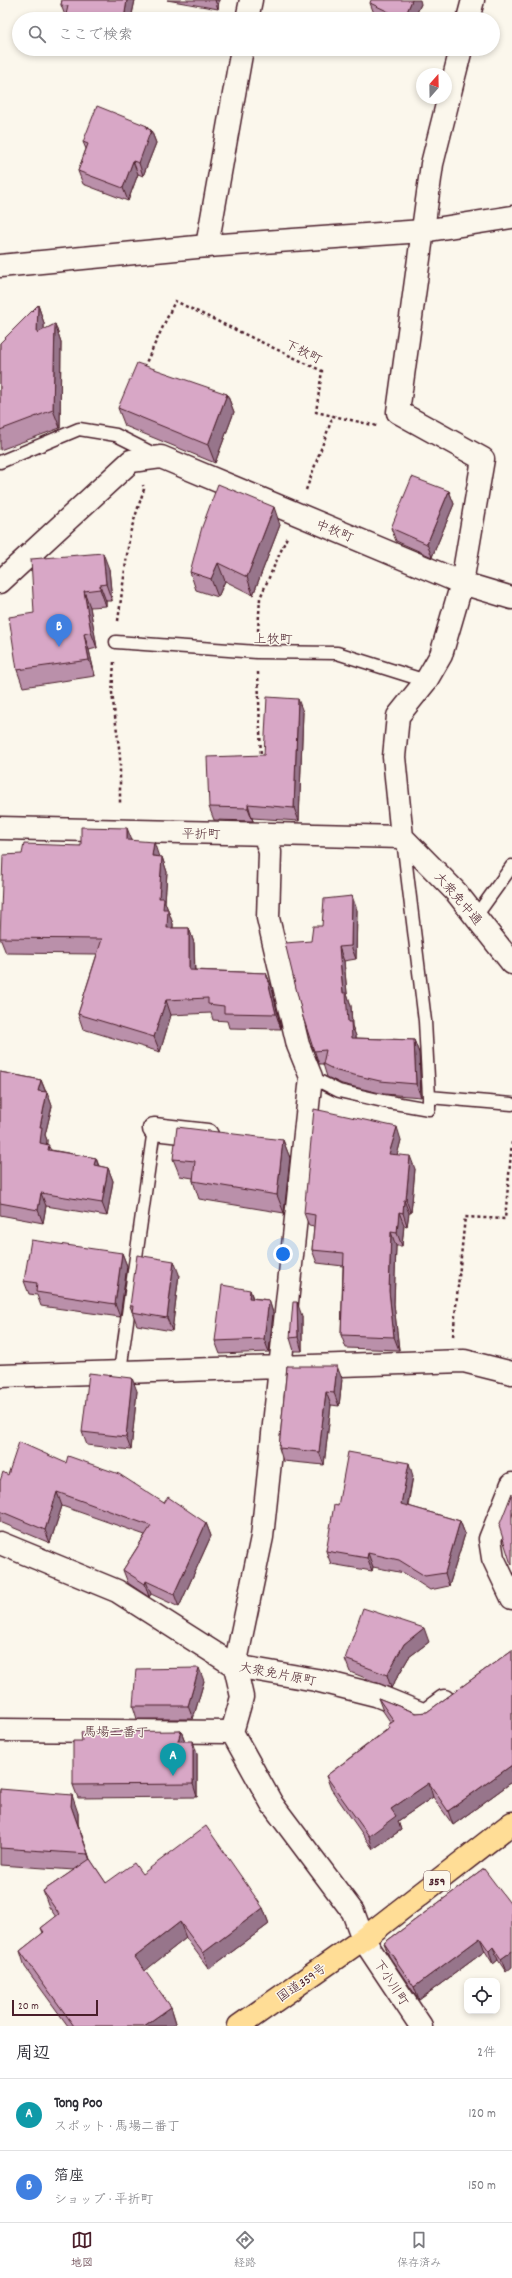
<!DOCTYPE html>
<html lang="ja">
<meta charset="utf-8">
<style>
body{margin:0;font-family:Dekko,"Klee One",sans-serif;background:#f7f7f7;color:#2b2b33}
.controls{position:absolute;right:12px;bottom:12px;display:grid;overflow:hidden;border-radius:8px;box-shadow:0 2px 6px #0003}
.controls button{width:36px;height:36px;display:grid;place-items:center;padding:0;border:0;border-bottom:1px solid #e1e1e2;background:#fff;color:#2b2b33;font:20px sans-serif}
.compass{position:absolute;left:416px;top:68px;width:36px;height:36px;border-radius:50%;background:#fff;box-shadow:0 2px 6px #0003;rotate:20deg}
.scale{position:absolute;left:12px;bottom:10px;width:86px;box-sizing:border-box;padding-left:4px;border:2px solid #4a1f2b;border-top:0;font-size:11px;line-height:14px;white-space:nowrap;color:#4a1f2b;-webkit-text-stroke:3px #fbf7ec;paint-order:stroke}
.you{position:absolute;left:283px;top:1254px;width:14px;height:14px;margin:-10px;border:3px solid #fff;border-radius:50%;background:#1a73e8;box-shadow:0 0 0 6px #1a73e833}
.badge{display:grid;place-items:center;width:26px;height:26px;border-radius:50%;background:#4a1f2b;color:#fff;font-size:13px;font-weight:700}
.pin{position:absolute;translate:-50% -33px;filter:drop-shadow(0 1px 2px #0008)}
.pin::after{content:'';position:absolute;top:21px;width:14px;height:12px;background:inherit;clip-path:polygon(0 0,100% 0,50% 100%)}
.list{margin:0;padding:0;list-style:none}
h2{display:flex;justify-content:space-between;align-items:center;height:52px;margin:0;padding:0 16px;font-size:17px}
h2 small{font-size:13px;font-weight:400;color:#7c7c81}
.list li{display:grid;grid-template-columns:26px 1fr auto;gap:12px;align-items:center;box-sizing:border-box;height:72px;padding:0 16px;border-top:1px solid #e1e1e2}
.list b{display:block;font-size:15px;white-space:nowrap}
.list p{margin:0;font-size:13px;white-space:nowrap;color:#7c7c81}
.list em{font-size:13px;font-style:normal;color:#7c7c81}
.icon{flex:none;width:22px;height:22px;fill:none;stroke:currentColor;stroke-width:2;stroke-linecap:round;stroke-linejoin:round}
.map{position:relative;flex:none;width:512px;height:2026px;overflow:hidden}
.search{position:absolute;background:#fff;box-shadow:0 2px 6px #0003;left:12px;right:12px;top:12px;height:44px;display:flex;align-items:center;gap:10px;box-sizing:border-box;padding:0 14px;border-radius:22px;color:#7c7c81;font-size:15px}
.sheet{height:196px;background:#fff}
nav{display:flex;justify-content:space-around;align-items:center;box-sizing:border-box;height:56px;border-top:1px solid #e1e1e2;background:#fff;font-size:11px;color:#7c7c81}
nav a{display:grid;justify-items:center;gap:2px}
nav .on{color:#4a1f2b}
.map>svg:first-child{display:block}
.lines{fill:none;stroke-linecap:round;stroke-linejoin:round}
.service-casing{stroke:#4a1f2b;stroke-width:15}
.minor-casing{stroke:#4a1f2b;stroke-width:25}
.tertiary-casing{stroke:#4a1f2b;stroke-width:25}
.trunk-casing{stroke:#4a1f2b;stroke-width:25}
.path{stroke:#4a1f2b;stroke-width:2.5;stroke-dasharray:3 3;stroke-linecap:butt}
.service{stroke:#fbf7ec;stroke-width:12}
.minor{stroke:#fbf7ec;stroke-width:22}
.tertiary{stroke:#fbf7ec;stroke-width:22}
.trunk{stroke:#ffdd96;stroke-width:22}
.wall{fill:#ba90aa;stroke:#4a1f2b}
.shaded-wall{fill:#97758b;stroke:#4a1f2b}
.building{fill:#d8a7c6;stroke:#4a1f2b}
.labels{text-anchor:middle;stroke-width:3;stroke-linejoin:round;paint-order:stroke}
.shield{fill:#fbf7ec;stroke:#7f6065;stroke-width:1}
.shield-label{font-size:12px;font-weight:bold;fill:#4a1f2b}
.street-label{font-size:13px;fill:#4a1f2b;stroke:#fbf7ec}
</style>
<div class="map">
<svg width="512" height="2026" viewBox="0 0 512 2026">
<rect width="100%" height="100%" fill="#fbf7ec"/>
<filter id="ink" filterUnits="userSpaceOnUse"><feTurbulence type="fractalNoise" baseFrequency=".025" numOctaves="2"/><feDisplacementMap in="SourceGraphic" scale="8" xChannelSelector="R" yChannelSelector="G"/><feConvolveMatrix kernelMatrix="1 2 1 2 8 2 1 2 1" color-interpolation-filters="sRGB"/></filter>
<g filter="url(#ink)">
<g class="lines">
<defs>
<path id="service" d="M 0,462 L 79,429 L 116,435 L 156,455
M 116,642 L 257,652 L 337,653 L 426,681
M 403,840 L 425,1021 L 429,1097
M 476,916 L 512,866
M 311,1077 L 339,1091 L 383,1101 L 429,1109 L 429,1097 L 512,1104
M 120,1371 L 154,1129"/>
<path id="minor" d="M 247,19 L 251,0
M 468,19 L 473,0
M 207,246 L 242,49
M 0,582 L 131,461 L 161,457 L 462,583 L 512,598
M 0,828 L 402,837
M 264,834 L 270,852 L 268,918 L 298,1045 L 311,1077 L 262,1537 L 235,1666 L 242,1697 L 232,1732 L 272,1804 L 353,1912 L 363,1939 L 421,2026
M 402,837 L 394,757 L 398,716 L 426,681 L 441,655 L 462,583 L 483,459 L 398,412 L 432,164 L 461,49
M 402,837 L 456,892 L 512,963
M 154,1129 L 207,1135
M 0,1376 L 464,1361 L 512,1373
M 512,1484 L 490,1539 L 493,1558 L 512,1598
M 0,1543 L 117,1591 L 235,1666 L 316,1680 L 376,1695 L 425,1715 L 444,1701
M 0,1730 L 232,1732"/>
<path id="tertiary" d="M 0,266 L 207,246 L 423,231 L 512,217"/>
<path id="trunk" d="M 239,2026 L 363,1939 L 512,1823"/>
</defs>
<use href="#service" class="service-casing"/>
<use href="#minor" class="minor-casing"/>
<use href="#tertiary" class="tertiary-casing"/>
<use href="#trunk" class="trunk-casing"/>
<path class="path" d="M 144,367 L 175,301 L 322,371 L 316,412 L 377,426
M 306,490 L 333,416
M 118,621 L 130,533 L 144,489 L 143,485
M 258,631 L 260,598 L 287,537
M 114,662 L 112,693 L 120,755 L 120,804
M 258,672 L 261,759
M 453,1336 L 465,1217 L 505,1219 L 512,1142"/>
<use href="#service" class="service"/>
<use href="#minor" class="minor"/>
<use href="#tertiary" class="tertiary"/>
<use href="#trunk" class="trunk"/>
</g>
<path class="wall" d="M 62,0 L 135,0 L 131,19 L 66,18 L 61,5 Z
M 167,0 L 219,0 L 218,9 Z
M 370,3 L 421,4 L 414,19 L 381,19 L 375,16 Z
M 147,126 L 148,129 L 151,130 L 156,143 L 143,176 L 138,174 L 128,201 L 83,184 L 78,171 L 86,149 L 83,142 Z
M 38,305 L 44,323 L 44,330 L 55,324 L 61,342 L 60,428 L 0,450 L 0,343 Z
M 227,394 L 234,412 L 215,463 L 125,426 L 118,408 Z
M 449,491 L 454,504 L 432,557 L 396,541 L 391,528 Z
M 280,525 L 253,595 L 225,581 L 218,597 L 196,590 L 190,572 Z
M 109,569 L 112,601 L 106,601 L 106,606 L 90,607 L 97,648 L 89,650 L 95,676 L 23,687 L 17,670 L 34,613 Z
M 303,712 L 299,821 L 252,818 L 253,821 L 214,820 L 209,807 L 264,755 Z
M 132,840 L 159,857 L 162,857 L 167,872 L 165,902 L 173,924 L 173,928 L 189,928 L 194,943 L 195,970 L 266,973 L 272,988 L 281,1029 L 229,1028 L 227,1021 L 213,1020 L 211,1013 L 171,1015 L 160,1052 L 83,1029 L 78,1014 L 97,954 L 6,953 L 0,938 L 22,854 L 81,846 Z
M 357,910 L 356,959 L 344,961 L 347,993 L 351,1006 L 352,1026 L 356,1036 L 356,1038 L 414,1040 L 419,1053 L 421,1097 L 384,1094 L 342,1084 L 327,1077 L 323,1064 L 319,1064 L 303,1017 L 311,941 Z
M 0,1072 L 41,1080 L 46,1092 L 47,1092 L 52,1106 L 45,1135 L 47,1140 L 47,1144 L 51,1150 L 96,1158 L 99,1166 L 108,1168 L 113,1181 L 107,1216 L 46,1206 L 43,1223 L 0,1215 Z
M 283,1140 L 290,1158 L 284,1213 L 199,1199 L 193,1181 L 193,1178 L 180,1176 L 173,1159 Z
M 401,1140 L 397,1155 L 415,1169 L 411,1213 L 409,1213 L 407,1226 L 404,1225 L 402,1246 L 396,1246 L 394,1304 L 399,1350 L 346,1348 L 341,1335 L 343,1266 L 317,1263 L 312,1250 L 314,1227 L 309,1226 L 304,1213 Z
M 122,1253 L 127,1266 L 120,1317 L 41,1306 L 37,1295 L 29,1294 L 24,1281 Z
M 179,1274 L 172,1331 L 137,1325 L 130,1306 Z
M 250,1290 L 253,1298 L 269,1300 L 273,1313 L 269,1352 L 220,1354 L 215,1341 Z
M 302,1316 L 302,1351 L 294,1351 L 290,1338 Z
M 287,1366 L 342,1379 L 339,1406 L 331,1405 L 324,1465 L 283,1461 L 279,1448 Z
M 137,1391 L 131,1450 L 87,1445 L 82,1432 Z
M 66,1463 L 164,1503 L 206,1523 L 211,1536 L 179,1607 L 151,1594 L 149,1597 L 128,1583 L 123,1570 L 145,1535 L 62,1506 L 50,1543 L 0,1522 L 0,1481 L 8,1475 Z
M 413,1476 L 408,1506 L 460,1521 L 465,1534 L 449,1586 L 430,1590 L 404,1573 L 373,1567 L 372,1571 L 331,1564 L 326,1551 L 338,1506 Z
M 429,1642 L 409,1657 L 391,1688 L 350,1672 L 345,1659 Z
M 512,1650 L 512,1782 L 453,1825 L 433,1797 L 398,1821 L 401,1830 L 373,1849 L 331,1789 L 326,1776 L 389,1728 L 388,1725 L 391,1723 L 383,1711 L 378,1698 L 416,1713 L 427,1712 Z
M 204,1681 L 193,1719 L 137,1719 L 133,1706 Z
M 181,1731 L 185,1741 L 197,1754 L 197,1797 L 78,1798 L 73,1785 L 82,1741 Z
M 0,1789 L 78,1813 L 78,1824 L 90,1859 L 106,1883 L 142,1874 L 263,1908 L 269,1924 L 209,1969 L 186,1938 L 144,1971 L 171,2007 L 176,2023 L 173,2026 L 68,2026 L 25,1967 L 20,1951 L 43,1933 L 41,1928 L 56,1917 L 49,1907 L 43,1891 L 74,1870 L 0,1865 Z
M 484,1869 L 506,1972 L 498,1960 L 493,1964 L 485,1951 L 419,2000 L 389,1956 L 384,1943 Z"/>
<path class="shaded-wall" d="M 127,0 L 135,0 L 131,19 L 124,19 Z
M 215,0 L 219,0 L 218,9 Z
M 412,0 L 420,0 L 421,4 L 414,19 L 404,19 Z
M 147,126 L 150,134 L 151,130 L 156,143 L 143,176 L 139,163 Z
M 133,161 L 138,174 L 128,201 L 123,188 Z
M 38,305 L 44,323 L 44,350 L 37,333 Z
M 55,324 L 61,342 L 60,428 L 53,410 Z
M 227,394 L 234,412 L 215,463 L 208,445 Z
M 449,491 L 454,504 L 432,557 L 427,544 Z
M 274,507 L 280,525 L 253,595 L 247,577 Z
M 103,553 L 109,569 L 112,601 L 106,584 Z
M 218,563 L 225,581 L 218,597 L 211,579 Z
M 100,585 L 106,601 L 106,606 L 100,589 Z
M 84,591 L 90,607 L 97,648 L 91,632 Z
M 84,634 L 89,650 L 95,676 L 89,660 Z
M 298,699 L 303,712 L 299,821 L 294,808 Z
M 248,804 L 252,818 L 253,821 L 248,808 Z
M 127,828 L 133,843 L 127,840 Z
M 154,842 L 159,857 L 152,856 Z
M 162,857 L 167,872 L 165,902 L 173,924 L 172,943 L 167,928 L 159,898 Z
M 352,896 L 357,910 L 356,959 L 351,946 Z
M 189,928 L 194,943 L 195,985 L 189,970 Z
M 339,947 L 344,961 L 347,993 L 351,1006 L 352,1026 L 356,1036 L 356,1051 L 352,1038 L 348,1022 L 343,993 Z
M 266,973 L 272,988 L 281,1029 L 276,1014 Z
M 166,1000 L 171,1015 L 160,1052 L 154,1037 Z
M 414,1040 L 419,1053 L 421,1097 L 416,1084 Z
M 41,1080 L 46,1093 L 38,1091 Z
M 47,1092 L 52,1106 L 45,1135 L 47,1140 L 45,1156 L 40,1143 L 40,1127 Z
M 397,1127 L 401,1140 L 394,1167 L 389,1154 Z
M 283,1140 L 290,1158 L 284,1213 L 277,1195 Z
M 410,1156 L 415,1169 L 411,1213 L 406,1200 Z
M 96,1158 L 100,1171 L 94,1165 Z
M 108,1168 L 113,1181 L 107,1216 L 102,1203 Z
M 41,1193 L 46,1206 L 43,1223 L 38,1210 Z
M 404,1200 L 409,1213 L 407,1226 L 403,1213 Z
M 399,1212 L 404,1225 L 402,1246 L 397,1233 Z
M 391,1232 L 396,1246 L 394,1304 L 399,1350 L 394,1337 L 389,1291 Z
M 122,1253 L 127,1266 L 120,1317 L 115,1304 Z
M 174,1261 L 179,1274 L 172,1331 L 167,1318 Z
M 250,1290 L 254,1303 L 249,1298 Z
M 269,1300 L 273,1313 L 269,1352 L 264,1339 Z
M 297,1302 L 302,1316 L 302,1351 L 298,1337 Z
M 337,1366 L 342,1379 L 339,1406 L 334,1393 Z
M 132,1378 L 137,1391 L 131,1450 L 126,1437 Z
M 326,1392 L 331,1405 L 324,1465 L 319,1452 Z
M 409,1463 L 413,1476 L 405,1517 L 401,1504 Z
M 57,1492 L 62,1506 L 50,1543 L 45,1530 Z
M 460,1521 L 465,1534 L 449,1586 L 445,1573 Z
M 206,1523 L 211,1536 L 179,1607 L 174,1594 Z
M 368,1553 L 373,1567 L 372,1571 L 367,1558 Z
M 146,1581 L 151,1594 L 149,1597 L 145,1584 Z
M 424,1628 L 429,1642 L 409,1657 L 391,1688 L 387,1675 L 404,1644 Z
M 199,1668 L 204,1681 L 193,1719 L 188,1706 Z
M 181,1731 L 186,1744 L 178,1741 Z
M 193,1741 L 197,1754 L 197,1797 L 193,1784 Z
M 512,1765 L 512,1782 L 453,1825 L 448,1811 Z
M 429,1783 L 433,1797 L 398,1821 L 401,1830 L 373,1849 L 369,1836 L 391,1809 Z
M 72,1795 L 78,1813 L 78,1824 L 94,1872 L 71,1806 Z
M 263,1908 L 269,1924 L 209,1969 L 203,1953 Z
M 180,1922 L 186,1938 L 141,1974 L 135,1957 Z
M 480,1938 L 485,1951 L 419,2000 L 414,1987 Z
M 493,1947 L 498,1960 L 493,1964 L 489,1951 Z
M 512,1951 L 512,1967 L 506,1972 L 501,1959 Z
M 171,2007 L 176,2023 L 173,2026 L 144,2026 Z"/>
<path class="building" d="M 62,0 L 127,0 L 124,19 L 65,19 L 68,6 L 61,5 Z
M 371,0 L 412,0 L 404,19 L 370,3 Z
M 97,106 L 147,126 L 146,128 L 151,130 L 139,163 L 133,161 L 123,188 L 78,171 L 88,144 L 83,142 Z
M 38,305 L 37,333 L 55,324 L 53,410 L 0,430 L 0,343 Z
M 137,363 L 227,394 L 208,445 L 118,408 Z
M 412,477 L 449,491 L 427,544 L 391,528 Z
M 218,484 L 274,507 L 247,577 L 218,563 L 211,579 L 190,572 L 202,527 Z
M 103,553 L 106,584 L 100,585 L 100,589 L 84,591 L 91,632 L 84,634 L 89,660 L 17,670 L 9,617 L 34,613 L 31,559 Z
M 267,697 L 298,699 L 294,808 L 248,804 L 248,808 L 209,807 L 207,757 L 264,755 Z
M 81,827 L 127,828 L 127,840 L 154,842 L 152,856 L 162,857 L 159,898 L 164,898 L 163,909 L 168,909 L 167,928 L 189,928 L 189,970 L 266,973 L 276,1014 L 224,1013 L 224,1006 L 208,1004 L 208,998 L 166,1000 L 154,1037 L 78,1014 L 102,939 L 0,938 L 3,855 L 22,854 L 24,844 L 81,846 Z
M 352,896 L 351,946 L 339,947 L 343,993 L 346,993 L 348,1022 L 351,1022 L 352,1038 L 414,1040 L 416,1084 L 380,1081 L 337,1071 L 323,1064 L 326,1050 L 314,1051 L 303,1017 L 285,943 L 311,941 L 313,926 L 322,926 L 324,899 Z
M 0,1072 L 41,1080 L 38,1091 L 47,1092 L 40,1127 L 42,1127 L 40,1143 L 49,1145 L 48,1150 L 96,1158 L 94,1165 L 108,1168 L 102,1203 L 41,1193 L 38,1210 L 0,1203 Z
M 314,1109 L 397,1127 L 389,1154 L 410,1156 L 406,1200 L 404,1200 L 403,1213 L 399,1212 L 397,1233 L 391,1232 L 389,1291 L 394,1337 L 341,1335 L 344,1253 L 312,1250 L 315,1215 L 304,1213 Z
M 177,1127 L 283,1140 L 277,1195 L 193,1181 L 195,1161 L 173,1159 Z
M 31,1240 L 122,1253 L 115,1304 L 36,1292 L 37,1283 L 24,1281 Z
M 137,1255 L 174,1261 L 167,1318 L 132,1312 L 133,1306 L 130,1306 Z
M 222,1285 L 250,1290 L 249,1298 L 269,1300 L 264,1339 L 215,1341 Z
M 293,1302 L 297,1302 L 298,1337 L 290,1338 Z
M 287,1366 L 337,1366 L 334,1393 L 326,1392 L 319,1452 L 279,1448 Z
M 89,1373 L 132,1378 L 126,1437 L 82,1432 Z
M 19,1442 L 66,1463 L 68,1456 L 119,1474 L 164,1503 L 168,1497 L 206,1523 L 174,1594 L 146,1581 L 145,1584 L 123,1570 L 151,1526 L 57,1492 L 45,1530 L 0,1511 L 0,1481 L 3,1472 L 8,1475 Z
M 348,1452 L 409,1463 L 401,1504 L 460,1521 L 445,1573 L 425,1576 L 399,1560 L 368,1553 L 367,1558 L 326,1551 L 334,1505 L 338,1506 Z
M 512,1493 L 512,1565 L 510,1561 L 499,1526 Z
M 363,1608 L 424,1628 L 404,1644 L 387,1675 L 345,1659 Z
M 512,1650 L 512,1765 L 448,1811 L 429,1783 L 391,1809 L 396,1816 L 369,1836 L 326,1776 L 390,1728 L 388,1725 L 394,1721 L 378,1698 L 416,1713 L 427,1712 Z
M 199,1668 L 188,1706 L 133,1706 L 136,1669 Z
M 181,1731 L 178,1741 L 193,1741 L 193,1784 L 73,1785 L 73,1741 L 82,1741 L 81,1732 Z
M 0,1789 L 72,1795 L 71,1806 L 88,1854 L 0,1848 Z
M 206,1826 L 263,1908 L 203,1953 L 180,1922 L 135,1957 L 171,2007 L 144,2026 L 74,2026 L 20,1951 L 44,1932 L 41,1928 L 59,1914 L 43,1891 L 90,1859 L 106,1883 L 134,1863 L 142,1874 Z
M 484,1869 L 512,1906 L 512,1951 L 501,1959 L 493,1947 L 489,1951 L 480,1938 L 414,1987 L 384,1943 Z"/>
</g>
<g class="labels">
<rect class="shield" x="424" y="1871" width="26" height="20" rx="3"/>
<g class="shield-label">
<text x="437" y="1885">359</text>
</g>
<g class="street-label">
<text transform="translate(304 351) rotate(26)" y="5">下牧町</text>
<text transform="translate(335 530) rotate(22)" y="5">中牧町</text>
<text transform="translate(273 638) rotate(1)" y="5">上牧町</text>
<text transform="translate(201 833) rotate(1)" y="5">平折町</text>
<text transform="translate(459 898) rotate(49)" y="5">大衆免中通</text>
<text transform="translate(278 1673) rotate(11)" y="5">大衆免片原町</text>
<text transform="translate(116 1731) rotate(1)" y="5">馬場二番丁</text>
<text transform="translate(301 1982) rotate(-35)" y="5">国道359号</text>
<text transform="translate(392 1982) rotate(57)" y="5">下小川町</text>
</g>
</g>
</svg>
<div class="controls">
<button><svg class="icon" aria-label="locate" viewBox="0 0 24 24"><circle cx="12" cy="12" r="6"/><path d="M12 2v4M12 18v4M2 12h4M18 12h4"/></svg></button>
</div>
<svg class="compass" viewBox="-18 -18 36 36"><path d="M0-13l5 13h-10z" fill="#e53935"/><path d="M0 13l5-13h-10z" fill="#7c7c81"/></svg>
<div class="scale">20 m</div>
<div class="you"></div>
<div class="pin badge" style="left:173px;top:1776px;background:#0f9aa8">A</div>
<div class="pin badge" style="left:59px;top:647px;background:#3f7fe0">B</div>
<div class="search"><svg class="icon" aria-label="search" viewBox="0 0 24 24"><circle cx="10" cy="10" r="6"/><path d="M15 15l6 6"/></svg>ここで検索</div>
</div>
<section class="sheet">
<h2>周辺<small>2件</small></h2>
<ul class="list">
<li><span class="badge" style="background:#0f9aa8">A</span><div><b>Tong Poo</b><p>スポット · 馬場二番丁</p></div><em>120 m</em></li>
<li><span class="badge" style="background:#3f7fe0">B</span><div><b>箔座</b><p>ショップ · 平折町</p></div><em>150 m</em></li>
</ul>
</section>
<nav>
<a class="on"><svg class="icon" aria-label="map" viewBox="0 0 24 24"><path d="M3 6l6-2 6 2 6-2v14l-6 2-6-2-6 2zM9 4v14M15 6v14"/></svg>地図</a>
<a><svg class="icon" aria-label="directions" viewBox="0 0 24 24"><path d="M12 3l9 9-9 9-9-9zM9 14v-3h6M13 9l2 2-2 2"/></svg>経路</a>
<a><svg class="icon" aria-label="saved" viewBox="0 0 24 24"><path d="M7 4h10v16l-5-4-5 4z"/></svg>保存済み</a>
</nav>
